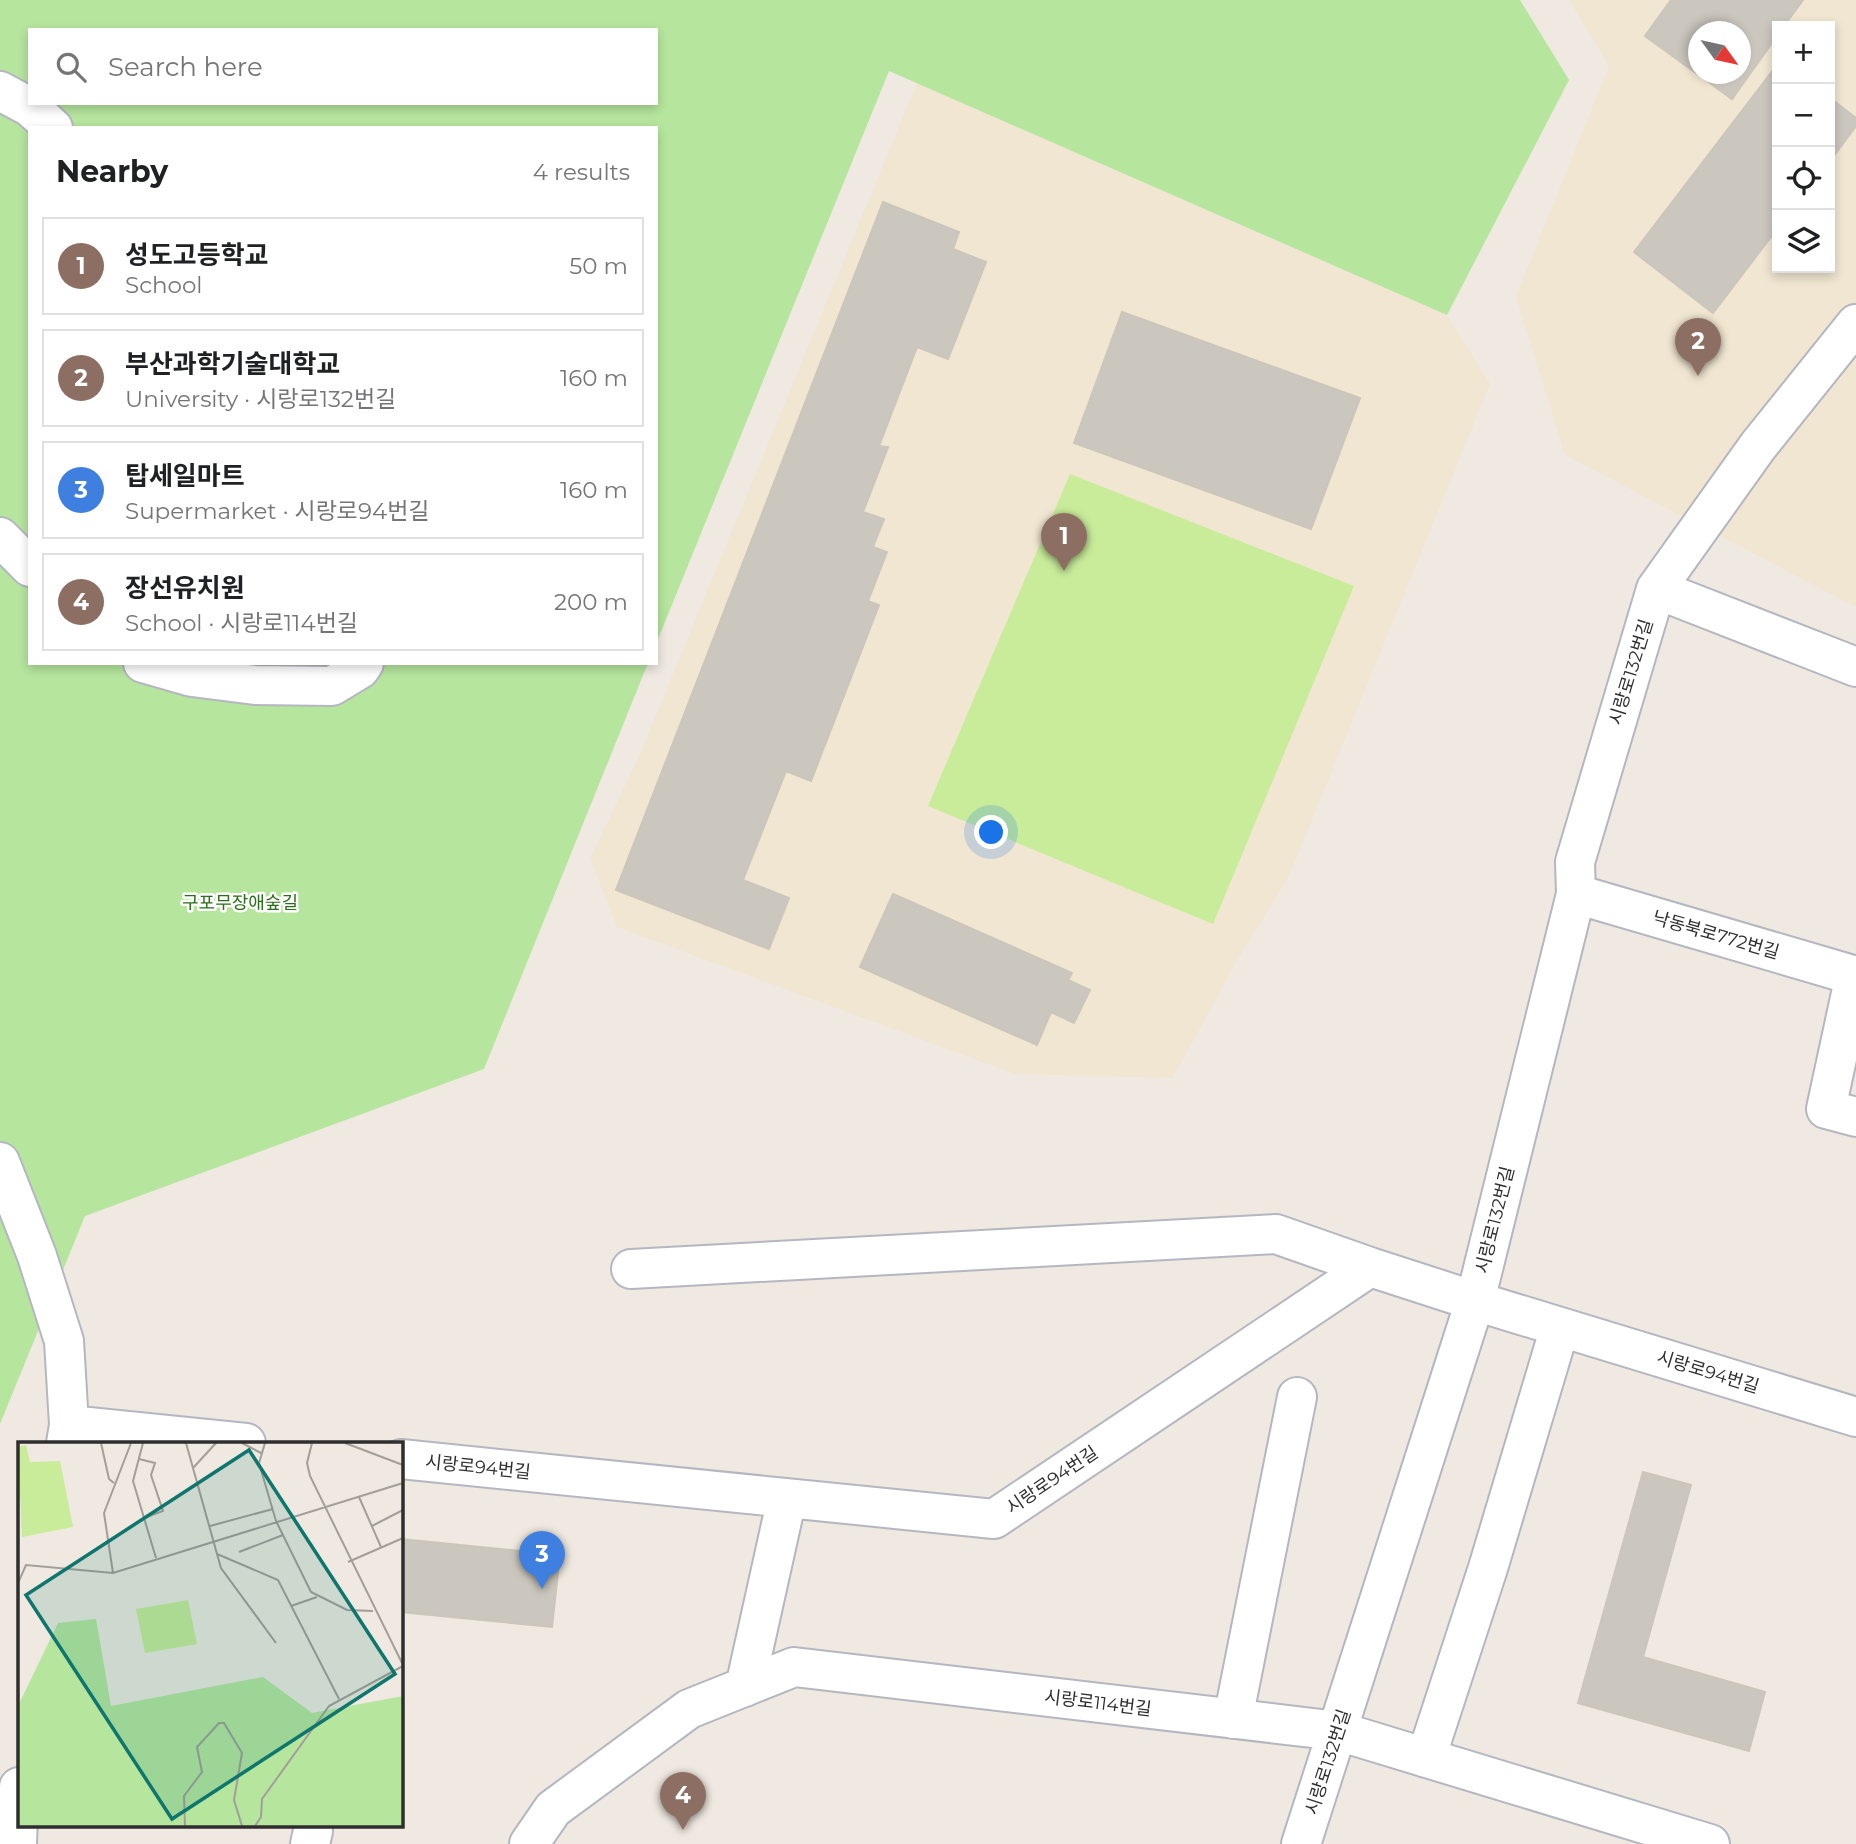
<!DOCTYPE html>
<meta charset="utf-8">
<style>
body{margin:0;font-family:Montserrat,"Noto Sans KR",sans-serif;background:#f6f6f6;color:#202124}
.controls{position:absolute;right:21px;top:21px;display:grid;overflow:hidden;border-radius:0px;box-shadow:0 4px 10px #0003}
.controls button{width:63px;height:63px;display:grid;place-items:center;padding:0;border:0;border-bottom:2px solid #e0e0e0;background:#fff;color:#202124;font:35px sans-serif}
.compass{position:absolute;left:1688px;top:21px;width:63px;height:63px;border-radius:50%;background:#fff;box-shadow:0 4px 10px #0003;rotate:123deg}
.you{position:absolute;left:992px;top:833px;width:24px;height:24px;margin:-18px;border:5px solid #fff;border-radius:50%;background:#1a73e8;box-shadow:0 0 0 10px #1a73e833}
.badge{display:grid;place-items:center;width:46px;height:46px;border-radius:50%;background:#2563eb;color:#fff;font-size:23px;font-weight:700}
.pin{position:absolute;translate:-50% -58px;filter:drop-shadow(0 2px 4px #0008)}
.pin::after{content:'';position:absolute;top:37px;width:24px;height:21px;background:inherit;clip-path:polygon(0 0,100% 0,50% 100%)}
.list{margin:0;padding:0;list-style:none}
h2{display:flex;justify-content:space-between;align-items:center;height:91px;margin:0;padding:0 28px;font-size:30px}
h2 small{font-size:23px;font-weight:400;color:#757577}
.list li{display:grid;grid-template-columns:46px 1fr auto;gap:21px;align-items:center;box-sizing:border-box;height:98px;margin:0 14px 14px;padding:0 14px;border:2px solid #e0e0e0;border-radius:0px}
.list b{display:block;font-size:26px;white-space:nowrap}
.list p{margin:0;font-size:23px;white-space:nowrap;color:#757577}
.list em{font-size:23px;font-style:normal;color:#757577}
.icon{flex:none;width:38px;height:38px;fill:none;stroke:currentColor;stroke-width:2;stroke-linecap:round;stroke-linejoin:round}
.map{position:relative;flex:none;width:1856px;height:1844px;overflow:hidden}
.search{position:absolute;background:#fff;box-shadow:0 4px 10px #0003;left:28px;top:28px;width:630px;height:77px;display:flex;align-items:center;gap:18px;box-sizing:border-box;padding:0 24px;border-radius:0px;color:#757577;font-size:26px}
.panel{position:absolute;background:#fff;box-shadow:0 4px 10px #0003;left:28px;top:126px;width:630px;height:539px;border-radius:0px}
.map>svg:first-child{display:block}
.education{fill:#f0e6d1;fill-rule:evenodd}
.green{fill:#b6e59e;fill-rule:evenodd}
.pitch{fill:#c9ec9a}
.building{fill:#cbc7bf;stroke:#cbc5ba;stroke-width:2;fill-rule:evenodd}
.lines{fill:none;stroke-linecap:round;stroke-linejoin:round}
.minor-casing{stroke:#b4b7c1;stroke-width:42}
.minor{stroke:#fff;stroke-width:38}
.labels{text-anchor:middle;stroke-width:5;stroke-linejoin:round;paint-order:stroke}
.street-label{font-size:18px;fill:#2e2e2e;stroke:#fff}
.park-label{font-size:18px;fill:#2c6e1b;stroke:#fff}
.inset-road{fill:none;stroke:#a29e99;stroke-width:2}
.view{fill:#0f766e;fill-opacity:0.15;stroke:#0f766e;stroke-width:3.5}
.inset-edge{fill:none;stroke:#2e2e2e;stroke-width:3.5}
</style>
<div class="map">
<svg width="1856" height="1844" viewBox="0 0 1856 1844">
<rect width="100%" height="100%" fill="#efe9e1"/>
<path class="education" d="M 1569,0 L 1856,0 L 1856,607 L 1565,455 L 1516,297 L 1609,66 ZM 1777,26 L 1830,26 L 1830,268 L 1777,268 ZM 1699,32 L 1741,32 L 1741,74 L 1699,74 Z
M 917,83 L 1447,315 L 1490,384 L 1289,876 L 1238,959 L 1173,1078 L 1015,1074 L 617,927 L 590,858 L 638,759 Z"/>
<path class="green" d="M 0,0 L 1520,0 L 1569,80 L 1447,315 L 889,71 L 656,644 L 656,128 L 30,128 L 30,663 L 648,663 L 484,1069 L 85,1216 L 0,1424 ZM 30,30 L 656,30 L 656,103 L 30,103 Z"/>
<path class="pitch" d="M 1070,474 L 1354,586 L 1213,924 L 928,806 Z"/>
<path class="building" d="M 1671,0 L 1803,0 L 1784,26 L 1777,26 L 1777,36 L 1732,99 L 1645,36 ZM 1699,32 L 1741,32 L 1741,74 L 1699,74 Z
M 1777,65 L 1777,229 L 1713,313 L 1634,252 Z
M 1830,98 L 1856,118 L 1856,126 L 1830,161 Z
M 883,202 L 959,232 L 953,249 L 986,262 L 948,359 L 917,347 L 879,446 L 888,447 L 863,512 L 884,519 L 873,547 L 887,552 L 868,601 L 879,605 L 811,781 L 786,771 L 743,880 L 789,898 L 769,949 L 616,890 Z
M 1122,312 L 1360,398 L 1311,529 L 1074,443 Z
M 893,894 L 1072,973 L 1068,980 L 1090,990 L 1074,1023 L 1051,1012 L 1037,1045 L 860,967 Z
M 1643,1472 L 1691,1485 L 1643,1657 L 1765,1692 L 1749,1751 L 1578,1703 Z
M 401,1539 L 560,1555 L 552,1627 L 401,1612 Z"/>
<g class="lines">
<defs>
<path id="minor" d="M 0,91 L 30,107 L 53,128
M 0,537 L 30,567
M 1656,589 L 1856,667
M 143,663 L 192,677 L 255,685 L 332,686 L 360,669 L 364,663
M 1576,894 L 1856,976
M 1855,975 L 1826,1109 L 1856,1117
M 0,1162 L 37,1256 L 64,1341 L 69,1425 L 66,1443
M 631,1269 L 1276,1234 L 1370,1267
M 69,1425 L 246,1443
M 401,1459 L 994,1519 L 1370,1267 L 1475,1301 L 1856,1417
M 745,1687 L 787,1498
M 1233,1719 L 1297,1397
M 1426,1758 L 1488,1568 L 1560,1327
M 17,1844 L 19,1787
M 310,1844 L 313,1831
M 529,1844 L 553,1809 L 689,1709 L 794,1667 L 1338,1731 L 1710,1844
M 1301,1844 L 1475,1301 L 1576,894 L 1575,862 L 1656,589 L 1758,446 L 1856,324"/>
</defs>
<use href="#minor" class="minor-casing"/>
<use href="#minor" class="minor"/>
</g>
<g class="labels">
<g class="street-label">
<text transform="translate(1631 672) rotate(-73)" y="6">시랑로132번길</text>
<text transform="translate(1716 935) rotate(16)" y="6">낙동북로772번길</text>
<text transform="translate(1495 1220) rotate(-76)" y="6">시랑로132번길</text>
<text transform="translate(1708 1372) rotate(17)" y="6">시랑로94번길</text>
<text transform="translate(478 1467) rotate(6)" y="6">시랑로94번길</text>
<text transform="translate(1052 1480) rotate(-34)" y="6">시랑로94번길</text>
<text transform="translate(1098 1703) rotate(7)" y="6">시랑로114번길</text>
<text transform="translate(1328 1762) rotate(-72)" y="6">시랑로132번길</text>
</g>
<g class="park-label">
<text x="240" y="909">구포무장애숲길</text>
</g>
</g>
<g transform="translate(18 1442)">
<rect width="385" height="385" fill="#efe9e1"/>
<path d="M 78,177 L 93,264 L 245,235 L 294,271 L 385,254 L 385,384 L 0,384 L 0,264 L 40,181 Z" fill="#b6e59e"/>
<path d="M 8,3 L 12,20 L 42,19 L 55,85 L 4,95 L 0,5 ZM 170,158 L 179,202 L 127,211 L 118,167 Z" fill="#c9ec9a"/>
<path class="inset-road" d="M 83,1 L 91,37 L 96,41M 125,1 L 115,39 L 138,116M 168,1 L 199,112 L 260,138 L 321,257M 224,1 L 243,11M 247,1 L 241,21 L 258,79 L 293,150 L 329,168 L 355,169M 294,1 L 289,21 L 292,34 L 385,223M 327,1 L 385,23M 121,17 L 137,21 L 133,33 L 145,69 L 126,76M 175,26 L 198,1M 341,55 L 363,105M 192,84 L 255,67M 354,84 L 385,68M 221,110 L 265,93M 199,112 L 203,126 L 258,201M 330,120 L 385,96M 95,131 L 86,71 L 113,1M 0,141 L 8,123 L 95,131 L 385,41M 273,164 L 299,155M 167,384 L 166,354 L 184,330 L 179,305 L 201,281 L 206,281 L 224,311 L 216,358 L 224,384M 237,384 L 243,375 L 244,357 L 311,264 L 385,224"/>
<path class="view" d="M 231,8 L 377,232 L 154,377 L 8,153 Z"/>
<rect width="385" height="385" class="inset-edge"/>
</g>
</svg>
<div class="controls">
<button>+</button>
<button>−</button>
<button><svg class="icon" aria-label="locate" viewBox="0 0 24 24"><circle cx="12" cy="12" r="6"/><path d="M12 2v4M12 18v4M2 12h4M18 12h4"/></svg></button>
<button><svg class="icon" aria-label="layers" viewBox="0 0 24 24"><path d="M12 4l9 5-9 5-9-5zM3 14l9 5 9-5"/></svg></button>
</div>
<svg class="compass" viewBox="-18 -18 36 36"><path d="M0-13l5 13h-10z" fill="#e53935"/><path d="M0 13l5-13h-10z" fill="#757577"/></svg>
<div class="you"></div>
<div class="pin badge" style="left:1064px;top:571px;background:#8d6e63">1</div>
<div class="pin badge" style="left:1698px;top:376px;background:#8d6e63">2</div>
<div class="pin badge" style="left:542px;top:1589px;background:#3f7fe0">3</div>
<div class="pin badge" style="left:683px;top:1830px;background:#8d6e63">4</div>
<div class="search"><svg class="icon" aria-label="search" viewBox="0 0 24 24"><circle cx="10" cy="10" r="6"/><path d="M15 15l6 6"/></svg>Search here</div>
<section class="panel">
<h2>Nearby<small>4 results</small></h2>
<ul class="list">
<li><span class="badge" style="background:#8d6e63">1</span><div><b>성도고등학교</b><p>School</p></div><em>50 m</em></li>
<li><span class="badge" style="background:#8d6e63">2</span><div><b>부산과학기술대학교</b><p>University · 시랑로132번길</p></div><em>160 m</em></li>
<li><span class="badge" style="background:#3f7fe0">3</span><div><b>탑세일마트</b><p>Supermarket · 시랑로94번길</p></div><em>160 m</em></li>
<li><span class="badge" style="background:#8d6e63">4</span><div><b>장선유치원</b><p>School · 시랑로114번길</p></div><em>200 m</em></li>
</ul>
</section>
</div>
